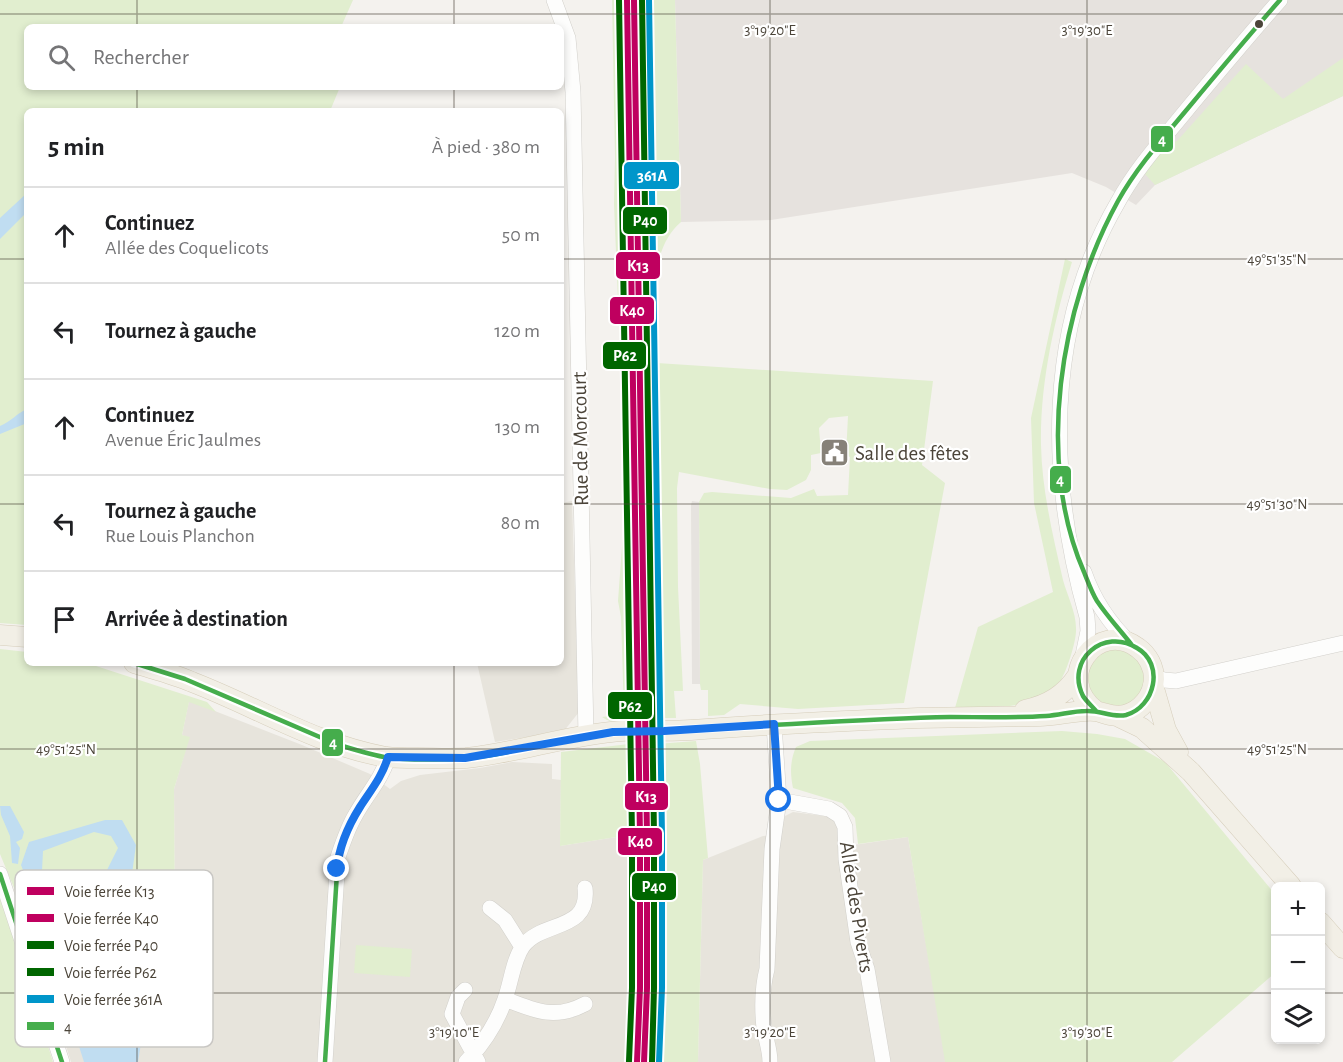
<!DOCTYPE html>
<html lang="fr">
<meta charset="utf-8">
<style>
body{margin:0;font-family:"Alegreya Sans",sans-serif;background:#f6f6f6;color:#202124}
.controls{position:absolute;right:18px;bottom:18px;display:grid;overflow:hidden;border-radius:9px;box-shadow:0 3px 9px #0003}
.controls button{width:54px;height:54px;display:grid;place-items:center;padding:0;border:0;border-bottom:2px solid #e0e0e0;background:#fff;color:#202124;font:30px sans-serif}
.stop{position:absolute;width:18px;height:18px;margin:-14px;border:4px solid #1a73e8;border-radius:50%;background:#fff}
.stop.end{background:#1a73e8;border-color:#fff;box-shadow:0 2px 6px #0008}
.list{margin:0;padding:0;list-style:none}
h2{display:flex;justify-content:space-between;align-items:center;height:78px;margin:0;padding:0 24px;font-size:26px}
h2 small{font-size:20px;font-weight:400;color:#757577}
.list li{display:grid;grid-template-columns:39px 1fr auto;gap:18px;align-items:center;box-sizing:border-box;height:96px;padding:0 24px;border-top:2px solid #e0e0e0}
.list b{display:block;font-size:22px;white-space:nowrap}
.list p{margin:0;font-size:20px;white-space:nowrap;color:#757577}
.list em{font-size:20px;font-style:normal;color:#757577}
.icon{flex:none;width:33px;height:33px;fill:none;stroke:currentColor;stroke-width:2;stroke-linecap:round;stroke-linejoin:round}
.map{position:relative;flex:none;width:1343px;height:1062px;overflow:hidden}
.search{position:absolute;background:#fff;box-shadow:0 3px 9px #0003;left:24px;top:24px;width:540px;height:66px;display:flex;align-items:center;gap:15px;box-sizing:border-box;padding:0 21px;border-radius:9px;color:#757577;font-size:22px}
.panel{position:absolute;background:#fff;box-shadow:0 3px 9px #0003;left:24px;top:108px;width:540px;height:558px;border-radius:9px}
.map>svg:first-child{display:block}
.residential{fill:#e7e4dc}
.industrial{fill:#e6e2de}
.green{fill:#e1eecf}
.parking{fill:#e6e3df}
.water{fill:#c0ddf1;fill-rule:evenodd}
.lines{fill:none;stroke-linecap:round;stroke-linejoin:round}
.minor-casing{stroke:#d2d0cb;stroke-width:16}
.major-casing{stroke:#d6cebb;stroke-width:21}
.minor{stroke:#fdfdfc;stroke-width:15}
.major{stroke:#f2efe6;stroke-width:20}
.bus-1-casing{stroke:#fff;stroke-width:9}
.bus-1{stroke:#45ad4c;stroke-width:4.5}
.rail-1-casing{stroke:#fff;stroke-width:10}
.rail-2-casing{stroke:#fff;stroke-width:10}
.rail-3-casing{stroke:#fff;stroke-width:10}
.rail-4-casing{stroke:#fff;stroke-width:10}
.rail-5-casing{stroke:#fff;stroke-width:10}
.rail-1{stroke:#bf005f;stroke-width:6}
.rail-2{stroke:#bf005f;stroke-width:6}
.rail-3{stroke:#060;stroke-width:6}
.rail-4{stroke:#060;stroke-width:6}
.rail-5{stroke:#0096ca;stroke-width:6}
.route{stroke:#1a73e8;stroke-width:8}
.ticks{fill:none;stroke:#4b4439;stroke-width:1.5;stroke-opacity:0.45}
.bus-dot{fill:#4b4439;stroke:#fff;stroke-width:2}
.labels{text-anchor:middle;stroke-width:4.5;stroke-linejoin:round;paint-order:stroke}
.street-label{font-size:21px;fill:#4b4439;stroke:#fff}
.poi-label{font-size:21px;fill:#4b4439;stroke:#fff;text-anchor:start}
.key{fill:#fff;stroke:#c9c7c4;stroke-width:1.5}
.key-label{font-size:16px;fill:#4b4439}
.ticks-label{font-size:15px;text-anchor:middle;fill:#4b4439;stroke:#fff;stroke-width:4.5;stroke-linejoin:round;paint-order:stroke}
.line-badge{stroke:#fff;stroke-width:2}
.badge-label{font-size:16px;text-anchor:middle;font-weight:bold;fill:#fff}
</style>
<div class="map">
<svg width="1343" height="1062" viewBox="0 0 1343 1062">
<rect width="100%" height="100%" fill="#f4f2ee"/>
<path class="residential" d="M 572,501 L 579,712 L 564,731 L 495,742 L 477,663 L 561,663 L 561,503 Z
M 189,701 L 302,745 L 370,774 L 390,789 L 401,781 L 420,775 L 480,768 L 512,762 L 552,764 L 552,779 L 561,780 L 560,846 L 629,835 L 632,995 L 626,1062 L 71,1062 L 26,917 L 175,928 L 174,789 L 189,738 L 182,735 Z
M 793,812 L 833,817 L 839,824 L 840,847 L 908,837 L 946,1062 L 698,1062 L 703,860 L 763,836 L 779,835 L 785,816 Z"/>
<path class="industrial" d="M 675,0 L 1343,0 L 1343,96 L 1155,185 L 1136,205 L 1106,187 L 1072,173 L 771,220 L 681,222 Z"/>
<path class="green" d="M 0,0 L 353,0 L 341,27 L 27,27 L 27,87 L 340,87 L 330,111 L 27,111 L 27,625 L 0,623 Z
M 612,0 L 628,0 L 643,718 C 629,722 614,726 602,717 L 624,714 L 621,617 L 618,601 L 626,493 L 614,204 L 615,157 Z
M 647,0 L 675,0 L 681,222 C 644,254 656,319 657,363 L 933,381 L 922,465 L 945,483 L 904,703 L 798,709 L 740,704 L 724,715 L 708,716 L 708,690 L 701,690 L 700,684 L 699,502 L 704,493 L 712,492 L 791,498 L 814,489 L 817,496 L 848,495 L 850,457 L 846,455 L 848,416 L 829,418 L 819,428 L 821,453 L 811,455 L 811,470 L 806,480 L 787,490 L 770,489 L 679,472 L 677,488 L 678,587 L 683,691 L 674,691 L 676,718 L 656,718 Z
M 1343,58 L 1343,96 L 1155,185 L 1145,174 L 1168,142 L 1177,141 L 1246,64 L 1283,99 Z
M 1065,259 L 1072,262 C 1054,321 1040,383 1041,445 C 1042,491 1053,536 1063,580 C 1067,595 1076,612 1076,628 C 1077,640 1067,670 1061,680 C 1042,712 987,707 955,708 L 978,627 L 1053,592 L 1034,503 L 1031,418 Z
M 1129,648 L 1146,671 C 1142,700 1137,706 1107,708 L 1083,685 L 1094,652 Z
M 0,649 L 27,652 L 27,663 L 84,663 L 96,666 L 207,702 L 216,712 L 189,702 L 182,735 L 190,737 L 174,789 L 175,928 L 26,917 L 0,854 Z
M 1062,731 L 1097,734 L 1125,739 L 1165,762 L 1275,894 L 1275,973 L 1172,1062 L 945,1062 L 908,837 L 858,844 L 855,818 L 842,803 L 793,788 C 790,773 790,761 796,747 L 810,741 Z
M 696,741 L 700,764 L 708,858 L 703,860 L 698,1062 L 658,1062 L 659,940 L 656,744 Z
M 629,744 L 642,744 L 643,965 L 639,1062 L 626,1062 L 632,995 L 629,835 L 560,846 L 561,752 Z
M 0,893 L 2,897 L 53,1062 L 0,1062 Z
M 356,945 L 412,949 L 410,977 L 354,973 Z"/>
<path class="parking" d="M 692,501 L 699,502 L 700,684 L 692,684 L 691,505 Z"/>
<path class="water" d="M 27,193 L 27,212 L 0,239 L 0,218 Z
M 27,409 L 27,423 L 0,434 L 0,426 C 12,421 17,413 27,409 Z
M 0,806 L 10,806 L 24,832 L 22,839 L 16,842 L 20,848 L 18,864 L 12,863 L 10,836 L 1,815 Z
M 105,820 L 122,820 L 136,845 L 131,881 L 142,891 L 153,884 L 164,882 L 168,887 L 168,919 L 59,911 L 44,909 L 36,902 L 21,865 L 29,842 ZM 94,832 L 111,836 L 118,848 L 107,870 L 58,882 L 42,871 L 43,851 Z
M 102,1015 L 113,1023 L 131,1020 L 143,1031 L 138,1062 L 84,1062 L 70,1018 Z"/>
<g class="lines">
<defs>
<path id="minor" d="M 554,0 L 568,38 L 573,92 L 586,736
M 1084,572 C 1094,601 1109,623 1131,644
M 1082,660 L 1088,631 L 1087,617 C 1048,480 1044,329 1118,202 C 1137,167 1164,138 1189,107 C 1219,71 1249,35 1280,0
M 1154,677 L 1164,680 L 1176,681 L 1343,643
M 779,800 L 829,809 L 840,816 L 845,827 L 846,859 L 858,942 L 867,969 L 883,1062
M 0,874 L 62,1062
M 490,908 L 505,920 L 522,947
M 465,990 L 458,997 L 452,1014 L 478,1062
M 505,999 C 535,1011 555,1020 585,1004
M 325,1062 L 338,857 C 343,842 348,827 356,814 C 367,794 382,779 388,757
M 466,1062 C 484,1043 497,1023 505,999 C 511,983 513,960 523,946 C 543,920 590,932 585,888
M 770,1062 C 770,1050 766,1040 764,1028 C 762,1009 762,988 767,969 L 772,849 L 779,800 L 774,724"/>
<path id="major" d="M 0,635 L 27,637
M 134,663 C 153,669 174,674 192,682 C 257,707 317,745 386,757 C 396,758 407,758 417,758 C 433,758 450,759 466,758 C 515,753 562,737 611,732 C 638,729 664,732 691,730 C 766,724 842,721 918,718 C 959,717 999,717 1040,716 C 1056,716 1081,709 1095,711 C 1106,713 1113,718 1125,715 C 1141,711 1153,696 1154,679 C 1154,667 1148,655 1138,648 C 1098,618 1052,678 1096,711
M 1153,685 L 1166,730 L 1178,752
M 1025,710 C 1048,705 1065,695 1078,675
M 1117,716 L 1142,728 L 1191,772 L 1291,886
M 1320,922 L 1343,948"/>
</defs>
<use href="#minor" class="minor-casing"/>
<use href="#major" class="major-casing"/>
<use href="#minor" class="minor"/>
<use href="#major" class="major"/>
<defs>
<path id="bus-1" d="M 1131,644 C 1120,630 1107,616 1097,601 C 1092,593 1088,582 1084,572 C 1035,460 1060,306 1118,201 C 1137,167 1164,137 1189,107 C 1219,71 1249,35 1280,0
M 134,663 L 185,679 L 336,744 C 352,749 368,754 384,757 C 411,761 458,760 485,756 C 535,748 583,732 634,731 C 739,729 845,719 950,717 C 982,717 1014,718 1046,716 C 1060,715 1073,711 1086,711 C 1100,710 1112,718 1126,715 C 1155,707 1165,664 1137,648 C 1104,627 1065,660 1083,696 C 1086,701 1092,706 1096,711
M 0,874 L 62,1062
M 325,1062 L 338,857 L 351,824 L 378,779 L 388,757"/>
</defs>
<use href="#bus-1" class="bus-1-casing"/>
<use href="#bus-1" class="bus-1"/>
<defs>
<path id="rail-1" d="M 634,0 L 647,836 L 647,988 L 644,1062"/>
<path id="rail-2" d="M 627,0 L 640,836 L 640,988 L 637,1062"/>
<path id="rail-3" d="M 642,0 L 654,836 L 654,988 L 652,1062"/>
<path id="rail-4" d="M 619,0 L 632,836 L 632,988 L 629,1061"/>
<path id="rail-5" d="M 649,0 L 662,836 L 662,988 L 659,1062"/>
</defs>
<use href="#rail-1" class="rail-1-casing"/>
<use href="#rail-2" class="rail-2-casing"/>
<use href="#rail-3" class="rail-3-casing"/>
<use href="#rail-4" class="rail-4-casing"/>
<use href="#rail-5" class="rail-5-casing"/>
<use href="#rail-1" class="rail-1"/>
<use href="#rail-2" class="rail-2"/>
<use href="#rail-3" class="rail-3"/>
<use href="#rail-4" class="rail-4"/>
<use href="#rail-5" class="rail-5"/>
</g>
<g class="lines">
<path class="route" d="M 337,869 C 339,847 348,826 360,807 C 371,790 382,777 388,757 L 465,758 L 613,732 L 664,731 L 774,724 L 779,800"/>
</g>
<path class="ticks" d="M 137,0 L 137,27M 454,0 L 454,27M 770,0 L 770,1062M 1087,0 L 1087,1062M 0,14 L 1343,14M 137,87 L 137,111M 454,87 L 454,111M 0,259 L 27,259M 561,259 L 1343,259M 0,504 L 27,504M 561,504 L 1343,504M 137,663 L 137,1062M 454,663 L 454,1062M 0,749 L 1343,749M 0,993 L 1276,993M 1320,993 L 1343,993"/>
<defs>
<symbol id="civic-square" viewBox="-11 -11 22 22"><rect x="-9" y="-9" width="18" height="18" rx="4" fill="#868178" stroke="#fff"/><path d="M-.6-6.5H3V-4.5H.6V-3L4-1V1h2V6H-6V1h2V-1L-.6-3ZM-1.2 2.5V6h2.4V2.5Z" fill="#fff"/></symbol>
</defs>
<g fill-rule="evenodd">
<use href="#civic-square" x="818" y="436" width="33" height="33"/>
</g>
<circle class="bus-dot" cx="1259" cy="24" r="5"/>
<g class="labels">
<g class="street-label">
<text transform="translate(580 439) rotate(-91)" y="7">Rue de Morcourt</text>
<text transform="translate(857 907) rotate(81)" y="7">Allée des Piverts</text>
</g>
<g class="poi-label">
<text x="855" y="460">Salle des fêtes</text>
</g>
</g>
<rect x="15" y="870" width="198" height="177" rx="9" class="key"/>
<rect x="27" y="887" width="27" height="8" fill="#bf005f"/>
<rect x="27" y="914" width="27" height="8" fill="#bf005f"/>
<rect x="27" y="941" width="27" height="8" fill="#060"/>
<rect x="27" y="968" width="27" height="8" fill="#060"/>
<rect x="27" y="995" width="27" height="8" fill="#0096ca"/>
<rect x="27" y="1022" width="27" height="8" fill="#45ad4c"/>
<g class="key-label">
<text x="64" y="897">Voie ferrée K13</text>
<text x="64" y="924">Voie ferrée K40</text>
<text x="64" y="951">Voie ferrée P40</text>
<text x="64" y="978">Voie ferrée P62</text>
<text x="64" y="1005">Voie ferrée 361A</text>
<text x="64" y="1032">4</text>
</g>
<g class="ticks-label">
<text x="770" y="35">3°19'20"E</text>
<text x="1087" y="35">3°19'30"E</text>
<text x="1277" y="264">49°51'35"N</text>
<text x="1277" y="509">49°51'30"N</text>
<text x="66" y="754">49°51'25"N</text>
<text x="1277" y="754">49°51'25"N</text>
<text x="454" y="1037">3°19'10"E</text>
<text x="770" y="1037">3°19'20"E</text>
<text x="1087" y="1037">3°19'30"E</text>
</g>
<g class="line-badge">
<rect x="1150" y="125" width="24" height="28" rx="6" fill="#45ad4c"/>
<rect x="623" y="161" width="57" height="29" rx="6" fill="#0096ca"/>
<rect x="622" y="206" width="46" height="29" rx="6" fill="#060"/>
<rect x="615" y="251" width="46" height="29" rx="6" fill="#bf005f"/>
<rect x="609" y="296" width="46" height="29" rx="6" fill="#bf005f"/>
<rect x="602" y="341" width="45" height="29" rx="6" fill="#060"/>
<rect x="1049" y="465" width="23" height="29" rx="6" fill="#45ad4c"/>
<rect x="607" y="691" width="46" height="29" rx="6" fill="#060"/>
<rect x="321" y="728" width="23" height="29" rx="6" fill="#45ad4c"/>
<rect x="624" y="782" width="45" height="29" rx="6" fill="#bf005f"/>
<rect x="617" y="827" width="46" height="29" rx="6" fill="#bf005f"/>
<rect x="631" y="872" width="46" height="29" rx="6" fill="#060"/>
</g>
<g class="badge-label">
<text x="1162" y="145">4</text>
<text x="652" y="181">361A</text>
<text x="645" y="226">P40</text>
<text x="638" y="271">K13</text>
<text x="632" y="316">K40</text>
<text x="625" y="361">P62</text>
<text x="1060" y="485">4</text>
<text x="630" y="712">P62</text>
<text x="333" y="748">4</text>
<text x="646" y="802">K13</text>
<text x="640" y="847">K40</text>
<text x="654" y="892">P40</text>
</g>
</svg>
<div class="controls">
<button>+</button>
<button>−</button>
<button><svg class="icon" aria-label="layers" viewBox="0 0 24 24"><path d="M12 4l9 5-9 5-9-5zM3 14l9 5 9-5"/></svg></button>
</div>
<div class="stop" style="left:779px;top:800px"></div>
<div class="stop end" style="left:337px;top:869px"></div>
<div class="search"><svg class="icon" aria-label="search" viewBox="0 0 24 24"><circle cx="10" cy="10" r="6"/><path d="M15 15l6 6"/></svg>Rechercher</div>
<section class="panel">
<h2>5 min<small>À pied · 380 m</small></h2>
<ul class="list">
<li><svg class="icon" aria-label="ahead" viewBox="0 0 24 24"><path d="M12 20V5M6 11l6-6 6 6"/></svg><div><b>Continuez</b><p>Allée des Coquelicots</p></div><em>50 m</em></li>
<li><svg class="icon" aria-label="left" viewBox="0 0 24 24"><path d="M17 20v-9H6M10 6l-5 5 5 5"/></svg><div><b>Tournez à gauche</b></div><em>120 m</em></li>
<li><svg class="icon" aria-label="ahead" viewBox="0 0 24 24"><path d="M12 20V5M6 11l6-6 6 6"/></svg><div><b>Continuez</b><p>Avenue Éric Jaulmes</p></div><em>130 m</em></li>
<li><svg class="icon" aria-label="left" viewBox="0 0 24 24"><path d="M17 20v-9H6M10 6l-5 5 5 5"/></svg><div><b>Tournez à gauche</b><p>Rue Louis Planchon</p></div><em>80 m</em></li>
<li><svg class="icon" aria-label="arrive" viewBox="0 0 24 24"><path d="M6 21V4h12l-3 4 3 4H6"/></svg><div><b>Arrivée à destination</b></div></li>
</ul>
</section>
</div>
